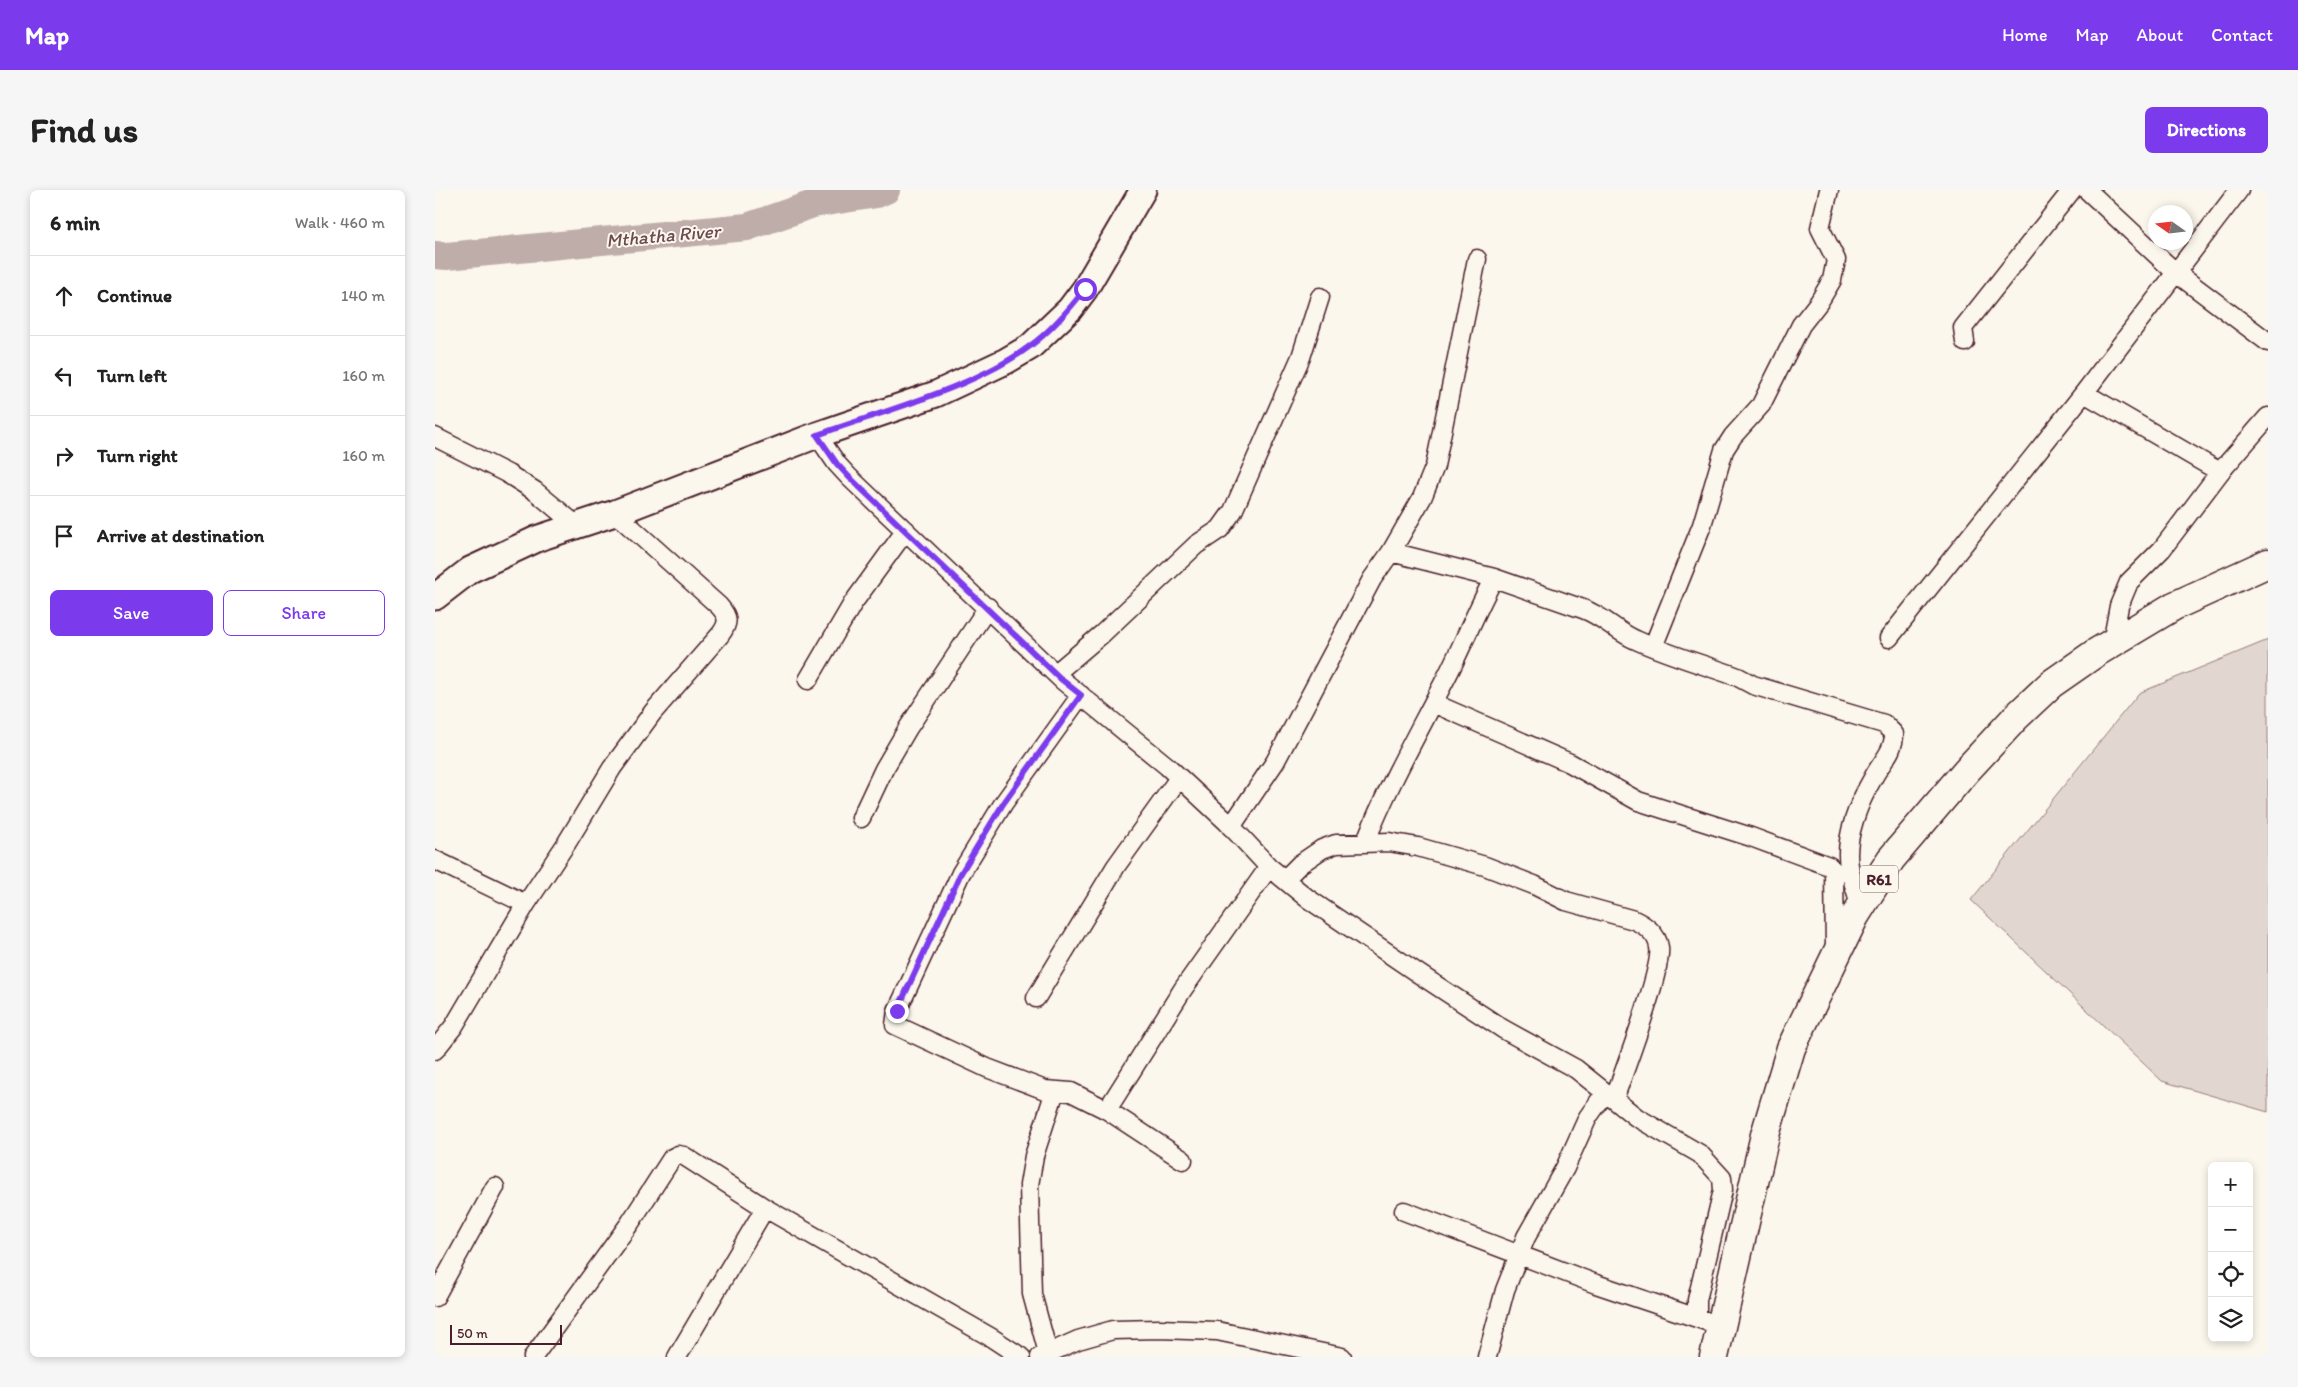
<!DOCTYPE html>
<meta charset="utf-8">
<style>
body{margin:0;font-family:Itim,sans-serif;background:#f6f6f6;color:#222}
.controls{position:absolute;right:15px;bottom:15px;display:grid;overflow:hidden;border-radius:8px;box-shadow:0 2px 8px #0003}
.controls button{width:45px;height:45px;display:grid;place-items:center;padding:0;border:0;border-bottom:1px solid #e0e0e0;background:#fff;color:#222;font:25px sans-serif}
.compass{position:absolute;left:1713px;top:15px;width:45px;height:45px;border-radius:50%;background:#fff;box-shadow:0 2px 8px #0003;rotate:284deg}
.scale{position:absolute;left:15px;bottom:12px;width:112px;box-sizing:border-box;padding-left:5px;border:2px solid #4a1f2b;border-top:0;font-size:14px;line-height:18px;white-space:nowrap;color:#4a1f2b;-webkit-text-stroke:4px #fbf7ec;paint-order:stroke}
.stop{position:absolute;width:15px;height:15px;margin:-11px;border:4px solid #7c3aed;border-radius:50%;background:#fff}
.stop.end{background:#7c3aed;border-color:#fff;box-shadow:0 1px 5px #0008}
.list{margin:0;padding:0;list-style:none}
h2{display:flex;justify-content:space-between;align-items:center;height:65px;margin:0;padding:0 20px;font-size:21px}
h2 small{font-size:16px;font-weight:400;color:#767676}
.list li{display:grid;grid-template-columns:32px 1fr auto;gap:15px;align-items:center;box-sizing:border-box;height:80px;padding:0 20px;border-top:1px solid #e0e0e0}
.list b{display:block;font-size:19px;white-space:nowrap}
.list em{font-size:16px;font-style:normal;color:#767676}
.actions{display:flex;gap:10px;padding:15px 20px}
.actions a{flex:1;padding:11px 0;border:1px solid #7c3aed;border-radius:8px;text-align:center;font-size:18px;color:#7c3aed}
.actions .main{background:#7c3aed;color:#fff}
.icon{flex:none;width:28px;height:28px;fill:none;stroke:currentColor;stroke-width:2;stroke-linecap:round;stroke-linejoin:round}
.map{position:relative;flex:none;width:1833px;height:1167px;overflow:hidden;border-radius:8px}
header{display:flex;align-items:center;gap:30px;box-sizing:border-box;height:70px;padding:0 25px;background:#7c3aed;color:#fff}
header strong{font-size:24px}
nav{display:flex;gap:28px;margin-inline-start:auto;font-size:18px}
.intro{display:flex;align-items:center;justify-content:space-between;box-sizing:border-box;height:120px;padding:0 30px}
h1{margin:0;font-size:35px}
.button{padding:12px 22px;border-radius:8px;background:#7c3aed;color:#fff;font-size:18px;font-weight:700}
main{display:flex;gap:30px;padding:0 30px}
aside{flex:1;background:#fff;border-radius:8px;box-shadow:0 2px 8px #0003}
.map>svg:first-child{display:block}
.green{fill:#e2d7d0;stroke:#967b7e}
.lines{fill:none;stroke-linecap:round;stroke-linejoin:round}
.river{stroke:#bfadaa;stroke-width:28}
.street-casing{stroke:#4a1f2b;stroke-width:21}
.secondary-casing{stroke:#4a1f2b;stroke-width:29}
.primary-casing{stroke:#4a1f2b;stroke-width:31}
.street{stroke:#fbf7ec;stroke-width:18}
.secondary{stroke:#fbf7ec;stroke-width:25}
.primary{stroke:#fbf7ec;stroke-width:28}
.route{stroke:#7c3aed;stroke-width:6}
.labels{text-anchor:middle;stroke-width:4;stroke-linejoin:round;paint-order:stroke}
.shield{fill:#fbf7ec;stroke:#7f6065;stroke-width:1}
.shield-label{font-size:16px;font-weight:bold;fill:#4a1f2b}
.water-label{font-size:19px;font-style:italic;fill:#6d4a51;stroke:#fbf7ec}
</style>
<header>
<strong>Map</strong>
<nav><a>Home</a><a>Map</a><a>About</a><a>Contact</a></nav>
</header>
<div class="intro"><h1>Find us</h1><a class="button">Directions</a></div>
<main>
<aside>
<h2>6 min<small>Walk · 460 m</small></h2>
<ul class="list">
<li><svg class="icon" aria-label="ahead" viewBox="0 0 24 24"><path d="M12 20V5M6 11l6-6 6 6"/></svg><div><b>Continue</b></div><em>140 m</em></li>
<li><svg class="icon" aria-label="left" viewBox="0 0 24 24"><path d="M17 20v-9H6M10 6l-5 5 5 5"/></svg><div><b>Turn left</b></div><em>160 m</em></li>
<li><svg class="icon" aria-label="right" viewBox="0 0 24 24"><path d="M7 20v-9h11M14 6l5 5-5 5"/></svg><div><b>Turn right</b></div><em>160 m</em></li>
<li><svg class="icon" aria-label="arrive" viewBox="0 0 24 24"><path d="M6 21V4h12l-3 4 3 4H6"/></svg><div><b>Arrive at destination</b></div></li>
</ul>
<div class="actions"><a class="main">Save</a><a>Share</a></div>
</aside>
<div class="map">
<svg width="1833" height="1167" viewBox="0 0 1833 1167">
<rect width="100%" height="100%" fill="#fbf7ec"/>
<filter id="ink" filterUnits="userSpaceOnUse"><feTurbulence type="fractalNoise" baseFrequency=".02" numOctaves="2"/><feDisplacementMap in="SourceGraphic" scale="10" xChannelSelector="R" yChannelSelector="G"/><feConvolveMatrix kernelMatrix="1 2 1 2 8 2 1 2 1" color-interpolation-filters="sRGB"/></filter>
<g filter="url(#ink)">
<path class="green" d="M 1833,450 L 1833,922 L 1727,891 L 1536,710 L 1704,503 Z"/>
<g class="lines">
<path class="river" d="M 0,65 L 12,66 L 312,37 L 378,14 L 442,4 L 451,0"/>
<defs>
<path id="street" d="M 1652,0 L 1740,82 L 1833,152
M 1530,152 L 1528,138 L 1637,0
M 1649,203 L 1785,282
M 382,245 L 402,274 L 414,287 L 627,490 L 732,576 L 792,632 L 834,677 L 872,708 L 984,784 L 1068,839 L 1141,879 L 1201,927 L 1265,964 L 1287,988 L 1288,1000 L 1262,1110 L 1262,1128
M 0,247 L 73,284 L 100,301 L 142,336
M 956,362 L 987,308 L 1000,276 L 1042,69
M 1454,448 L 1649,203 L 1804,0
M 1677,454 L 1684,416 L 1694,392 L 1727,359 L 1785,282 L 1833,227
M 1218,457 L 1267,335 L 1289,260 L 1298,246 L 1326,215 L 1366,135 L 1384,112 L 1397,90 L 1401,70 L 1385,38 L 1394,0
M 621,483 L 667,444 L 761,355 L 785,339 L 798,321 L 866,167 L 885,107
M 373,490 L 418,413 L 471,340
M 646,505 L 568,614 L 526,683 L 462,821 L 460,835 L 552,878 L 610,900 L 636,902 L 672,920 L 748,970
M 998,513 L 1135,573 L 1203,611 L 1316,647 L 1394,676 L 1399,681 L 1400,761
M 426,628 L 449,579 L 473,538 L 553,417
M 796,637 L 840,572 L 937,389 L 956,362 L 1059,388 L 1148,419 C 1168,426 1182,442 1201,450 C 1234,465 1270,475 1303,487 L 1318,495 L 1449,534 L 1459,544 C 1459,562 1446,572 1438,588 C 1424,612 1409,648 1414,676 C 1417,690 1422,704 1426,717
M 930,653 C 953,595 983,543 1011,488 C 1028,455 1041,421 1059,388
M 0,670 L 91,714
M 850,689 L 865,674 L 887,659 L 901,654 L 954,652 L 983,657 L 1050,676 L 1099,695 L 1131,711 L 1199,730 C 1210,735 1222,744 1224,757 C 1228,777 1188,885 1179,909
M 601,808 L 681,676 L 744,588
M 0,860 L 19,836 L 91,714 L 131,654 L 177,578 L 218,522 L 285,445 C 294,433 294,427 284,416 L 180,323
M 672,920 L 748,799 L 834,677
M 969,1021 L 1161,1094 L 1271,1131
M 0,1107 L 60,997
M 613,1163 L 597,1104 L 594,995 L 599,966 L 620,901
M 98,1167 L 195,1033 L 237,968 L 243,965 L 249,966 L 330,1018 L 557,1148 L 586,1167
M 242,1167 L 330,1018
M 605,1167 L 643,1150 L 678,1140 L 724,1139 L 782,1141 L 907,1167
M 1052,1167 L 1070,1100 L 1091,1047 L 1130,978 L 1153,927 L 1170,903"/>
<path id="secondary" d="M 0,407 L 35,380 L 104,348 L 180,323 L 382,245 L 501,204 L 571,171 L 595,157 L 635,119 L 650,99 L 708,0"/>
<path id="primary" d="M 1279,1167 L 1330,945 L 1356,858 L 1420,726 L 1456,669 L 1531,581 L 1581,527 L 1616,494 L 1662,462 L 1739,416 L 1833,373"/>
</defs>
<use href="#street" class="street-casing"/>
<use href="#secondary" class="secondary-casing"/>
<use href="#primary" class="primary-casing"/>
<use href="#street" class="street"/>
<use href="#secondary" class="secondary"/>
<use href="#primary" class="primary"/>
</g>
</g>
<g class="lines" filter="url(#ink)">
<path class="route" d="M 462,821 L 526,683 L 568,614 L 646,505 L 627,490 L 414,287 L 402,274 L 382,245 C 446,222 541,197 595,156 C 617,140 634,120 650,99"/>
</g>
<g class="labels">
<rect class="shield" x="1425" y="675.5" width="38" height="27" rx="4"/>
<g class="shield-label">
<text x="1444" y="695">R61</text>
</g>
<g class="water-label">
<text transform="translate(228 45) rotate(-5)" y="7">Mthatha River</text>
</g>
</g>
</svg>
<div class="controls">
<button>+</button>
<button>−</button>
<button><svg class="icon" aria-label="locate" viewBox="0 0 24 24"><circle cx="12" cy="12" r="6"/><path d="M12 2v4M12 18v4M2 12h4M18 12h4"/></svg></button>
<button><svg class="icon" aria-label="layers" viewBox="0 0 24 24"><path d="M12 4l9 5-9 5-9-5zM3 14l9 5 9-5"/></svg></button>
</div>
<svg class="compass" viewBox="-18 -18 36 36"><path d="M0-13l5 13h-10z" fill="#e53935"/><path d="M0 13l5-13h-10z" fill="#767676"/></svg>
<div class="scale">50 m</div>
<div class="stop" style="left:650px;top:99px"></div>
<div class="stop end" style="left:462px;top:821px"></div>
</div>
</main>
